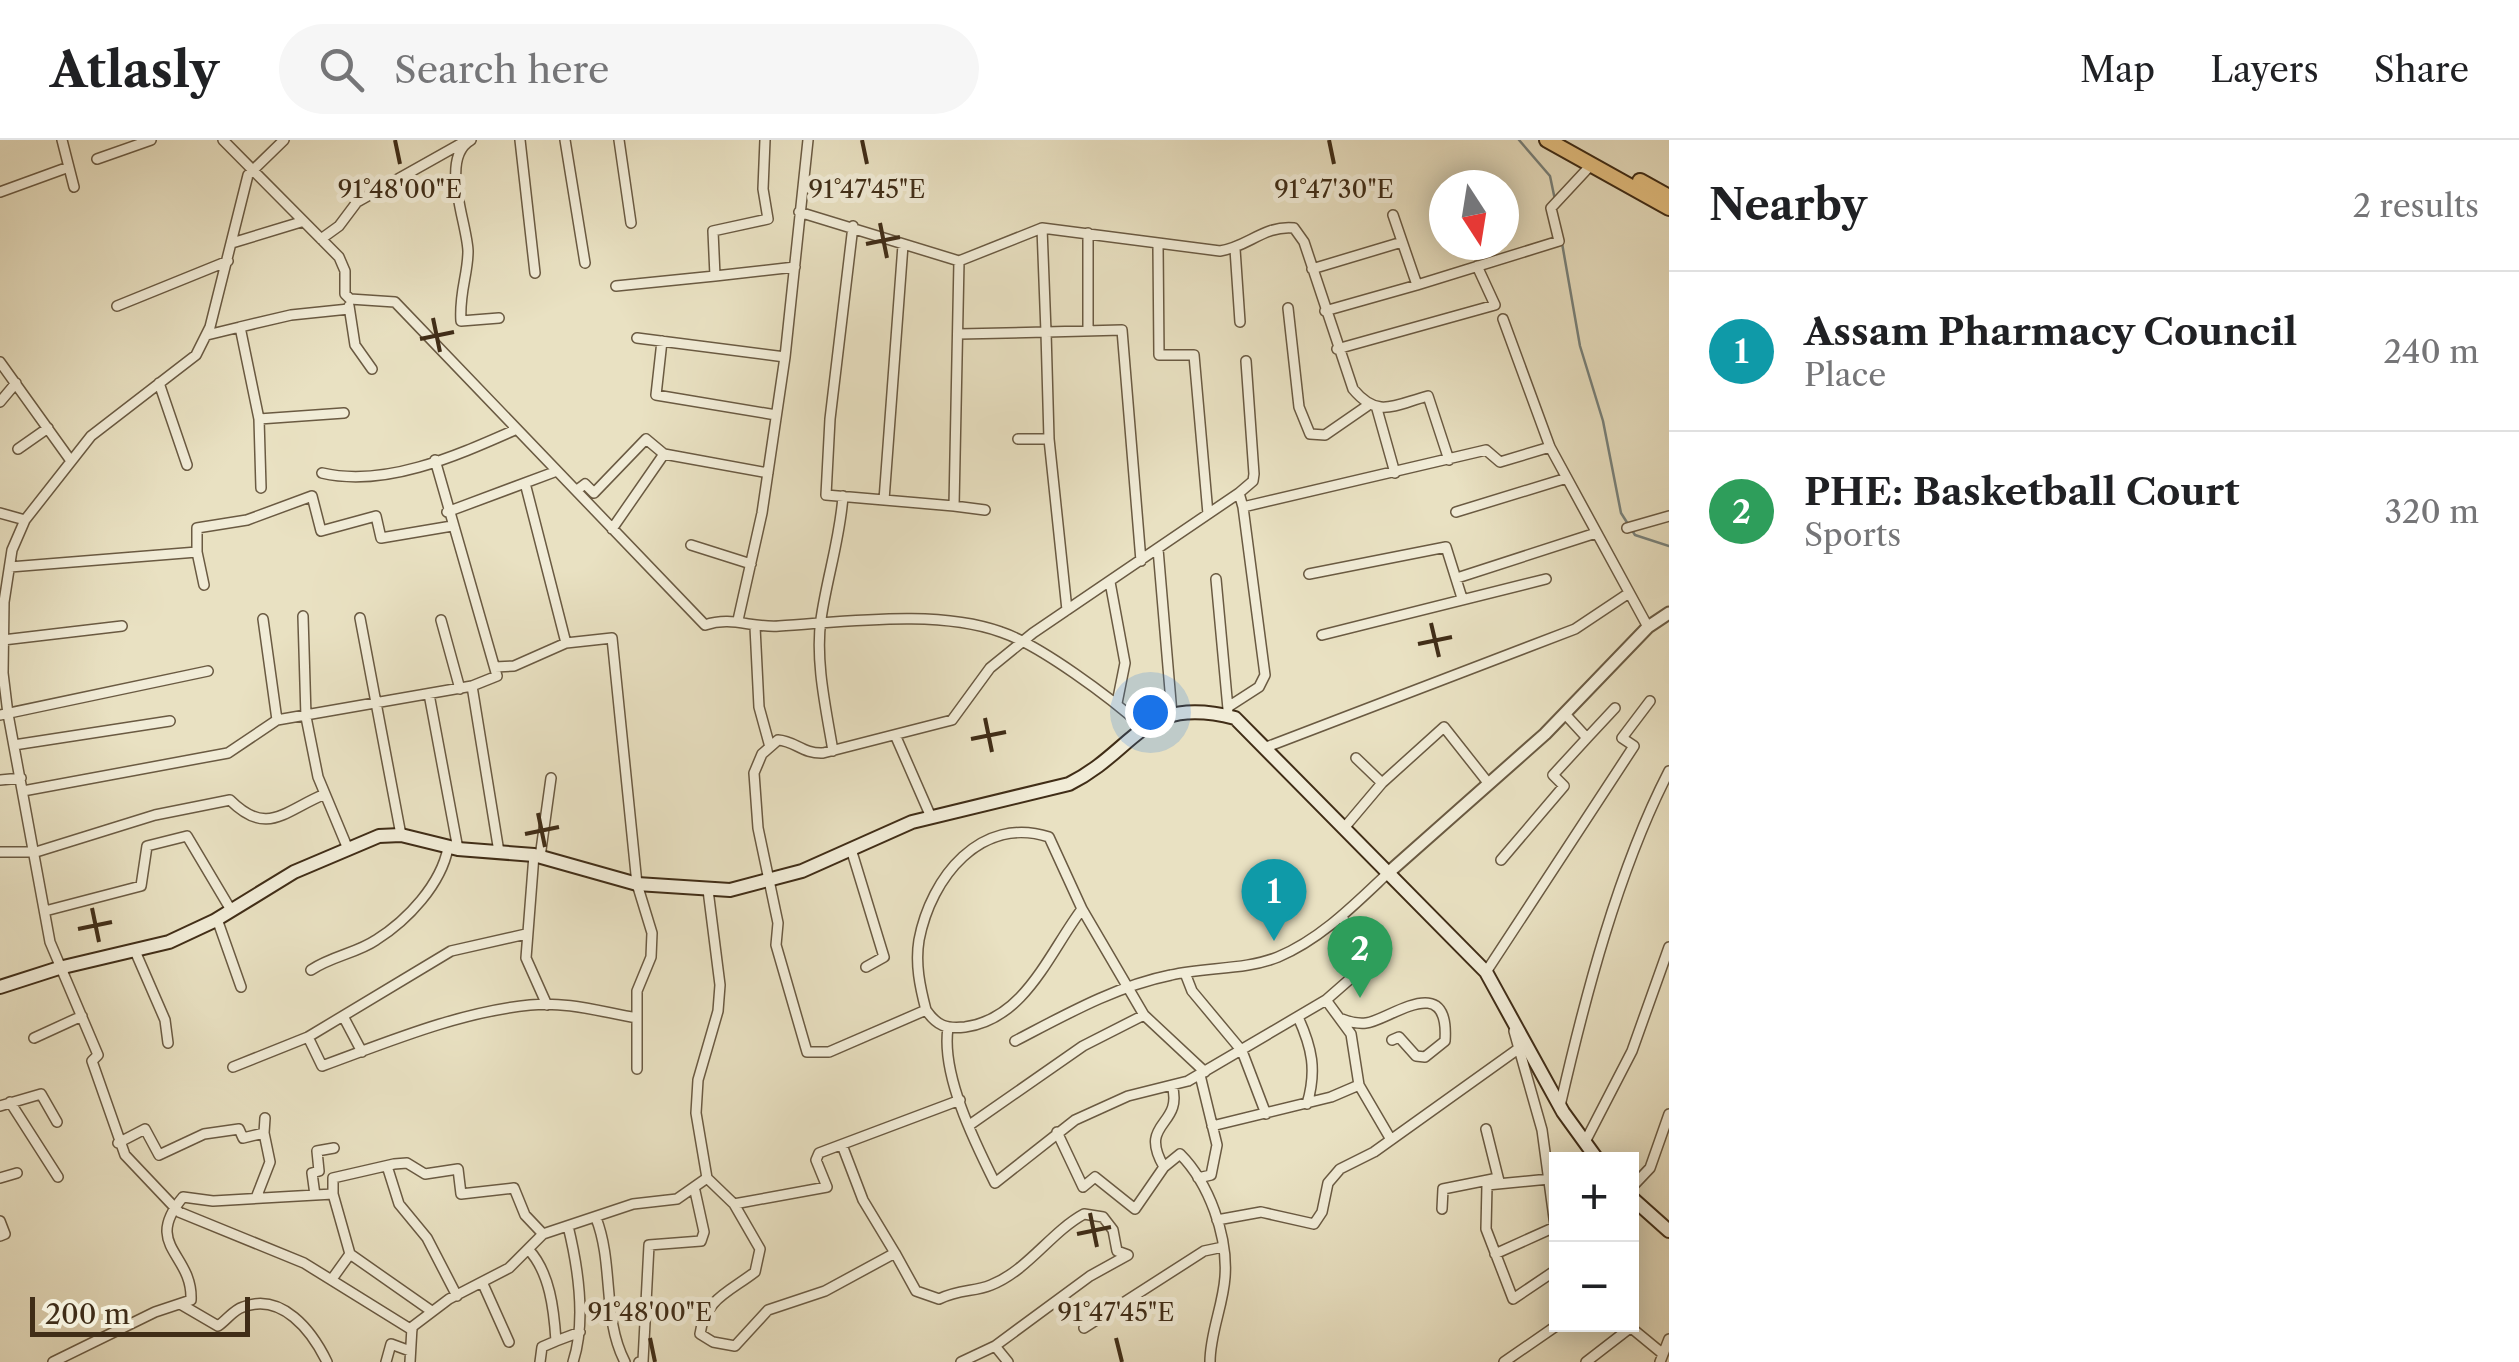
<!DOCTYPE html>
<meta charset="utf-8">
<style>
body{margin:0;font-family:"Libre Caslon Text",serif;background:#f6f6f6;color:#202124}
.controls{position:absolute;right:30px;bottom:30px;display:grid;overflow:hidden;border-radius:0px;box-shadow:0 5px 25px #0003}
.controls button{width:90px;height:90px;display:grid;place-items:center;padding:0;border:0;border-bottom:2px solid #e0e0e0;background:#fff;color:#202124;font:50px sans-serif}
.compass{position:absolute;left:1429px;top:30px;width:90px;height:90px;border-radius:50%;background:#fff;box-shadow:0 5px 25px #0003;rotate:168deg}
.scale{position:absolute;left:30px;bottom:25px;width:220px;box-sizing:border-box;padding-left:10px;border:5px solid #402d17;border-top:0;font-size:28px;line-height:35px;white-space:nowrap;color:#402d17;-webkit-text-stroke:8px #f1ecd7;paint-order:stroke}
.you{position:absolute;left:1150px;top:572px;width:35px;height:35px;margin:-25px;border:8px solid #fff;border-radius:50%;background:#1a73e8;box-shadow:0 0 0 15px #1a73e833}
.badge{display:grid;place-items:center;width:65px;height:65px;border-radius:50%;background:#2563eb;color:#fff;font-size:32px;font-weight:700}
.pin{position:absolute;translate:-50% -82px;filter:drop-shadow(0 2px 5px #0008)}
.pin::after{content:'';position:absolute;top:52px;width:35px;height:30px;background:inherit;clip-path:polygon(0 0,100% 0,50% 100%)}
.list{margin:0;padding:0;list-style:none}
h2{display:flex;justify-content:space-between;align-items:center;height:130px;margin:0;padding:0 40px;font-size:42px}
h2 small{font-size:32px;font-weight:400;color:#757577}
.list li{display:grid;grid-template-columns:65px 1fr auto;gap:30px;align-items:center;box-sizing:border-box;height:160px;padding:0 40px;border-top:2px solid #e0e0e0}
.list b{display:block;font-size:38px;white-space:nowrap}
.list p{margin:0;font-size:32px;white-space:nowrap;color:#757577}
.list em{font-size:32px;font-style:normal;color:#757577}
.icon{flex:none;width:55px;height:55px;fill:none;stroke:currentColor;stroke-width:2;stroke-linecap:round;stroke-linejoin:round}
.map{position:relative;flex:none;width:1669px;height:1222px;overflow:hidden}
header{display:flex;align-items:center;gap:60px;box-sizing:border-box;height:140px;padding:0 50px;background:#fff;border-bottom:2px solid #e0e0e0}
header strong{font-size:48px}
nav{display:flex;gap:55px;margin-inline-start:auto;font-size:35px}
.search{width:700px;height:90px;background:#f6f6f6;display:flex;align-items:center;gap:25px;box-sizing:border-box;padding:0 35px;border-radius:55px;color:#757577;font-size:38px}
main{display:flex}
aside{flex:1;background:#fff}
.map>svg:first-child{display:block}
.lines{fill:none;stroke-linecap:round;stroke-linejoin:round}
.stream{stroke:#78827c;stroke-width:2.5}
.minor-casing{stroke:#6a5a42;stroke-width:12}
.tertiary-casing{stroke:#6a5a42;stroke-width:15}
.secondary-casing{stroke:#402d17;stroke-width:16}
.primary-casing{stroke:#402d17;stroke-width:18}
.minor{stroke:#f1ecd7;stroke-width:9}
.tertiary{stroke:#f1ecd7;stroke-width:11}
.secondary{stroke:#f1ecd7;stroke-width:12}
.primary{stroke:#e4c081;stroke-width:14}
.ticks{fill:none;stroke:#402d17;stroke-width:4}
.ticks-label{font-size:25px;text-anchor:middle;fill:#402d17;stroke:#f1ecd7;stroke-width:10;stroke-linejoin:round;paint-order:stroke}
</style>
<header>
<strong>Atlasly</strong>
<div class="search"><svg class="icon" aria-label="search" viewBox="0 0 24 24"><circle cx="10" cy="10" r="6"/><path d="M15 15l6 6"/></svg>Search here</div>
<nav><a>Map</a><a>Layers</a><a>Share</a></nav>
</header>
<main>
<div class="map">
<svg width="1669" height="1222" viewBox="0 0 1669 1222">
<rect width="100%" height="100%" fill="#e9e1c2"/>
<filter id="stains"><feTurbulence type="fractalNoise" baseFrequency=".002" numOctaves="4"/><feColorMatrix values="0 0 0 0 .2 0 0 0 0 .09 0 0 0 0 .02 0 0 0 .5 -.17"/></filter>
<radialGradient id="worn" r=".72"><stop offset=".6" stop-color="#630" stop-opacity="0"/><stop offset="1" stop-color="#630" stop-opacity=".3"/></radialGradient>
<g class="lines">
<path class="stream" d="M 1519,0 L 1550,36 L 1555,60
M 1562,103 L 1580,206 L 1603,281 L 1621,373 L 1635,395 L 1669,406"/>
<defs>
<path id="minor" d="M 62,0 L 74,47
M 223,0 L 339,117 L 345,131 L 345,154 L 350,159 L 395,162 L 705,485 C 732,476 751,488 779,486 C 846,482 937,469 1001,492 C 1040,505 1111,558 1142,586
M 284,0 L 248,35 L 210,187 L 196,215 L 91,296 L 25,380 L 12,410 L 4,462 L 3,533 L 8,574 L 50,802 L 98,915 L 92,921 L 125,1015 L 179,1072 L 304,1123 L 412,1190
M 471,0 C 439,18 467,82 468,111 C 468,135 459,152 461,181 L 499,178
M 520,0 L 535,133
M 565,0 L 585,123
M 619,0 L 631,83
M 97,19 L 151,0
M 0,52 L 66,28
M 799,72 L 959,121 L 954,366 L 826,355 L 830,279 L 853,86
M 1042,88 L 1046,192 L 1122,190 L 1141,421
M 1088,93 L 1088,191
M 321,99 L 339,86 L 357,62 L 462,3
M 232,103 L 301,82
M 1158,106 L 1159,215 L 1194,215 L 1208,374
M 1235,109 L 1240,182
M 959,121 L 1042,88 L 1220,111 C 1248,107 1264,85 1294,88 L 1304,102 L 1353,249 C 1378,279 1394,265 1428,256 L 1449,320
M 1312,129 L 1402,102
M 715,136 L 795,127
M 1417,145 L 1559,101 L 1551,68 L 1591,25
M 616,146 L 715,136 L 713,91 L 768,79 L 763,49 L 765,0
M 117,166 L 228,121
M 349,166 L 355,205 L 372,229
M 1288,168 L 1299,267 L 1310,294 L 1325,295 L 1367,266
M 1325,171 L 1417,145 L 1393,75
M 1503,179 L 1550,307 L 1648,487
M 959,194 L 1046,192 L 1049,299 L 1067,470
M 207,195 L 240,187
M 637,198 L 785,217
M 662,201 L 656,255 L 776,275
M 1337,209 L 1495,165 L 1477,126
M 0,222 L 71,321
M 159,243 L 187,325
M 0,262 L 16,243
M 1377,269 L 1395,333
M 344,273 L 259,279 L 240,187 L 291,175 L 349,169
M 259,279 L 261,348
M 1018,299 L 1049,299
M 18,309 L 48,288
M 435,320 L 497,536 L 472,546 L 499,712
M 322,333 C 386,348 458,315 517,289
M 525,343 L 566,503 L 612,498 L 637,744 L 652,793 L 651,817 L 637,851 L 637,929
M 577,350 L 585,344 L 594,353 L 646,299 L 664,314
M 1239,353 L 1253,341 L 1254,334 L 1246,221
M 884,360 L 903,105
M 954,366 L 985,370
M 447,372 L 557,331
M 1456,372 L 1567,338
M 0,373 L 25,380
M 1627,388 L 1669,376
M 612,389 L 664,314 L 768,333
M 691,405 L 751,424
M 1158,409 L 1172,574
M 197,412 L 197,388 L 247,380 L 312,356 L 321,391 L 376,376 L 381,398 L 452,386
M 10,427 L 197,412 L 204,445
M 1309,434 L 1446,407 L 1462,458
M 1457,438 L 1596,393
M 1216,439 L 1228,569
M 1110,442 L 1125,523 L 1117,563
M 303,476 L 306,577 L 318,637 L 348,709
M 360,478 L 401,695
M 263,479 L 277,580
M 441,480 L 460,549
M 738,480 L 762,373 L 785,217 L 808,0
M 755,487 L 759,567 L 770,607
M 1322,495 L 1546,439
M 3,500 L 122,486
M 495,527 L 514,526 L 566,503
M 429,554 L 458,709
M 1228,567 L 1259,547 L 1265,535 L 1243,367
M 1565,574 L 1587,598 L 1615,568
M 0,575 L 208,531
M 896,597 L 931,677
M 14,605 L 170,581
M 1264,608 L 1575,489 L 1629,453
M 833,611 C 826,569 815,521 821,479 C 827,437 840,399 843,356
M 1356,618 L 1382,643
M 0,640 L 21,638
M 23,651 L 228,613 L 277,580 L 472,546
M 1344,688 L 1382,643 L 1444,587 L 1489,644
M 851,709 L 884,817 L 866,827
M 0,712 L 36,712 L 155,675 L 230,660 C 267,697 284,671 325,654
M 534,715 L 526,818 L 547,865
M 540,717 L 551,638
M 1501,720 L 1564,646 L 1553,635 L 1587,598
M 45,771 L 141,746 L 147,706 L 187,696 L 231,770
M 217,779 L 241,847
M 135,811 L 165,880 L 168,903
M 311,830 C 332,816 357,813 376,800 C 408,780 441,744 448,708
M 1486,832 L 1634,606 L 1622,598 L 1650,561
M 1185,833 L 1192,851 L 1242,911 L 1266,974
M 926,870 C 920,847 915,824 919,800 C 931,737 981,675 1049,697 L 1082,769
M 343,876 L 362,912
M 1298,877 C 1312,908 1317,930 1307,964
M 1342,879 C 1350,882 1358,884 1366,883 C 1388,881 1450,829 1445,901 L 1425,917 L 1416,916 L 1399,897 L 1392,900
M 948,888 C 941,934 974,1001 995,1043 L 1075,980 L 1128,956 L 1188,941 L 1326,860 L 1350,839 L 1365,813 L 1342,777
M 1514,891 L 1542,990 L 1556,1093
M 308,897 L 322,926 C 388,902 459,872 530,865 C 567,861 601,872 637,878
M 34,898 L 82,876
M 1015,901 C 1065,875 1116,846 1171,835 C 1206,827 1246,830 1278,817 C 1321,799 1355,764 1388,733
M 233,927 L 308,897 L 451,811 L 526,794
M 1205,932 L 1144,875 L 1082,769 C 1049,813 1025,879 965,887 C 946,889 937,886 926,870 L 829,912 L 807,912 L 776,805 L 778,783 L 758,688 L 754,633 L 762,614 L 778,600 C 795,601 803,614 823,613 L 952,580 L 990,528 L 1033,493 L 1239,353 L 1243,367 L 1486,310 L 1500,322 L 1550,307
M 1359,945 L 1390,998
M 10,962 L 58,1037
M 0,966 L 41,954 L 57,982
M 1560,966 C 1585,857 1618,730 1669,631
M 971,984 L 1083,906 L 1144,875
M 1212,986 L 1331,957 L 1359,945 L 1351,894 L 1326,860
M 1486,989 L 1499,1041
M 1057,992 L 1083,1047 L 1095,1037 L 1135,1069 L 1164,1027 L 1180,1014 C 1209,1043 1228,1096 1225,1137 C 1223,1166 1210,1193 1210,1222
M 1585,1002 L 1632,911 L 1669,807
M 118,1003 L 145,989 L 159,1015 L 204,994 L 239,989 L 243,998 L 264,993 L 265,978
M 842,1005 L 863,1060 L 895,1113
M 387,1026 L 399,1064 L 427,1098 L 457,1156
M 1164,1027 C 1137,981 1184,987 1172,945
M 0,1038 L 17,1033
M 707,1038 L 734,1064 L 760,1109 L 755,1132 C 729,1152 705,1159 700,1194 L 713,1202 L 735,1206 L 768,1170 L 825,1151 L 895,1113 L 916,1151 L 939,1159 C 960,1149 974,1152 991,1145 C 1027,1131 1051,1092 1084,1074 L 1103,1077 L 1113,1090 L 1117,1111 L 1128,1115 L 1090,1136 L 995,1206 L 1008,1222
M 1198,1038 L 1211,1035 L 1217,1005 L 1200,935
M 1549,1039 L 1487,1045 L 1486,1089 L 1513,1159 L 1556,1130
M 1632,1047 L 1650,1028 L 1669,974
M 333,1054 L 333,1038 L 394,1024 L 407,1023 L 425,1034 L 458,1029 L 461,1054 L 514,1048 L 525,1075 L 543,1094
M 315,1055 L 312,1033 L 319,1031 L 317,1011 L 334,1008
M 256,1058 L 270,1022 L 264,993
M 734,1064 L 827,1047 L 816,1020 L 819,1013 L 960,960
M 1442,1069 L 1443,1049 L 1498,1038
M 596,1078 C 614,1124 602,1178 625,1222
M 1217,1080 L 1261,1072 L 1314,1084 L 1322,1072 L 1328,1043 L 1340,1029 L 1374,1012 L 1518,909
M 0,1081 L 5,1094 L 0,1096
M 568,1086 C 578,1127 586,1182 573,1222
M 528,1109 C 550,1132 554,1170 556,1201 L 580,1192
M 1495,1114 L 1555,1087
M 332,1139 L 350,1114
M 483,1144 L 509,1202
M 182,1165 L 218,1186 C 227,1180 233,1170 243,1167 C 282,1152 312,1191 327,1222
M 1629,1186 L 1663,1214
M 1084,1188 L 1204,1111 L 1223,1107
M 53,1222 L 155,1172 L 191,1160 C 193,1113 142,1106 183,1057 L 213,1061 L 333,1054 L 350,1114 L 430,1170
M 386,1222 L 391,1204 L 410,1211
M 410,1222 L 412,1187 L 449,1159 L 509,1128 L 543,1094 L 633,1064 L 677,1059 L 707,1038 L 696,973 L 698,940 L 718,871 L 720,845 L 708,750
M 540,1222 L 542,1207 L 556,1201
M 639,1222 L 643,1221 L 649,1105 L 701,1101 L 704,1092 L 695,1051
M 961,1222 L 995,1206
M 1504,1222 L 1559,1184
M 1586,1222 L 1630,1188
M 1660,1222 L 1669,1199"/>
<path id="tertiary" d="M 1388,733 L 1545,594 L 1648,487 L 1669,473"/>
<path id="secondary" d="M 0,847 L 59,828 L 169,802 L 214,781 L 294,732 L 379,696 L 401,695 L 458,709 L 534,715 L 637,744 L 730,750 L 802,731 L 912,682 L 1069,644 C 1137,610 1142,554 1235,578 L 1486,832 L 1563,972 L 1597,1019
M 1632,1058 L 1669,1091"/>
<path id="primary" d="M 1547,0 L 1669,68
M 1640,41 L 1669,57"/>
</defs>
<use href="#minor" class="minor-casing"/>
<use href="#tertiary" class="tertiary-casing"/>
<use href="#secondary" class="secondary-casing"/>
<use href="#primary" class="primary-casing"/>
<use href="#minor" class="minor"/>
<use href="#tertiary" class="tertiary"/>
<use href="#secondary" class="secondary"/>
<use href="#primary" class="primary"/>
</g>
<path class="ticks" d="M 395,0 L 400,24M 862,0 L 867,24M 1329,0 L 1334,24M 880,83 L 887,118M 866,104 L 900,97M 433,178 L 440,212M 420,199 L 454,192M 1431,483 L 1439,517M 1418,504 L 1452,497M 985,578 L 992,612M 971,599 L 1006,592M 538,673 L 545,707M 525,694 L 559,687M 92,768 L 99,802M 78,789 L 112,782M 1090,1073 L 1097,1107M 1077,1094 L 1111,1087M 650,1198 L 655,1222M 1116,1198 L 1122,1222"/>
<g class="ticks-label">
<text x="400" y="58">91°48'00"E</text>
<text x="867" y="58">91°47'45"E</text>
<text x="1334" y="58">91°47'30"E</text>
<text x="650" y="1181">91°48'00"E</text>
<text x="1116" y="1181">91°47'45"E</text>
</g>
<rect width="100%" height="100%" filter="url(#stains)"/>
<rect width="100%" height="100%" fill="url(#worn)"/>
</svg>
<div class="controls">
<button>+</button>
<button>−</button>
</div>
<svg class="compass" viewBox="-18 -18 36 36"><path d="M0-13l5 13h-10z" fill="#e53935"/><path d="M0 13l5-13h-10z" fill="#757577"/></svg>
<div class="scale">200 m</div>
<div class="you"></div>
<div class="pin badge" style="left:1274px;top:801px;background:#0f9aa8">1</div>
<div class="pin badge" style="left:1360px;top:858px;background:#2e9e5b">2</div>
</div>
<aside>
<h2>Nearby<small>2 results</small></h2>
<ul class="list">
<li><span class="badge" style="background:#0f9aa8">1</span><div><b>Assam Pharmacy Council</b><p>Place</p></div><em>240 m</em></li>
<li><span class="badge" style="background:#2e9e5b">2</span><div><b>PHE: Basketball Court</b><p>Sports</p></div><em>320 m</em></li>
</ul>
</aside>
</main>
